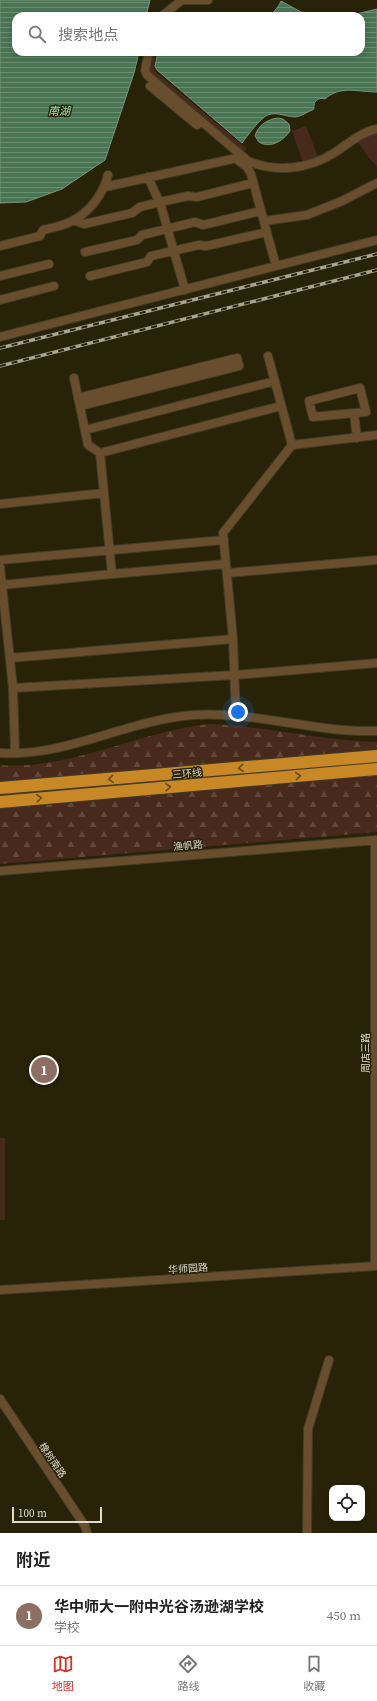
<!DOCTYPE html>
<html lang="zh">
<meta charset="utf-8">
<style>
body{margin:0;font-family:"Source Serif 4","Noto Sans SC",serif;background:#f6f6f6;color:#222}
.controls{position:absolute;right:12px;bottom:12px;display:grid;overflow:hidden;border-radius:8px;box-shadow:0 2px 6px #0003}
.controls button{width:36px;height:36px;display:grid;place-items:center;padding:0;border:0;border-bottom:1px solid #e0e0e0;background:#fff;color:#222;font:20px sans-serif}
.scale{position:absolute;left:12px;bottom:10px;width:90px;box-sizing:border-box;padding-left:4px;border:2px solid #dfdccc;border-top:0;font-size:11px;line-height:14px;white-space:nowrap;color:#dfdccc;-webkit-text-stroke:3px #272208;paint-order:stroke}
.you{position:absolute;left:238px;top:712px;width:14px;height:14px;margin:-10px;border:3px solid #fff;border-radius:50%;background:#1a73e8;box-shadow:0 0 0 6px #1a73e833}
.badge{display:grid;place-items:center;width:26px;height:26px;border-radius:50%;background:#d93025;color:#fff;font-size:13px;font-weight:700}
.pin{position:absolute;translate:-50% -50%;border:2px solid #fff;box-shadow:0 1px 4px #0006}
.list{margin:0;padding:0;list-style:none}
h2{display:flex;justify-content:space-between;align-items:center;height:52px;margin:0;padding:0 16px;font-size:17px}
h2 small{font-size:13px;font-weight:400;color:#767676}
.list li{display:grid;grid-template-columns:26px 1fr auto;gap:12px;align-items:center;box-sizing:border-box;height:60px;padding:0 16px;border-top:1px solid #e0e0e0}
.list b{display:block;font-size:15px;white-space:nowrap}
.list p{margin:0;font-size:13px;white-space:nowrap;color:#767676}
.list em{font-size:13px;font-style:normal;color:#767676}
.icon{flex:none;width:22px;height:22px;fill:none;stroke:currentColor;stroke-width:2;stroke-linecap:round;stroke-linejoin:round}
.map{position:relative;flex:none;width:377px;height:1533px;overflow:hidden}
.search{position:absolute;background:#fff;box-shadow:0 2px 6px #0003;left:12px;right:12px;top:12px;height:44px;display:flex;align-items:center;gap:10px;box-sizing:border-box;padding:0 14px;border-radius:12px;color:#767676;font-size:15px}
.sheet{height:112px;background:#fff}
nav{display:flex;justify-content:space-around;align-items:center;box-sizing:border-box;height:56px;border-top:1px solid #e0e0e0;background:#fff;font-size:11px;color:#767676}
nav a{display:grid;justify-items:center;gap:2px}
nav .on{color:#d93025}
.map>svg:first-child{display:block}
.green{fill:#482a1c}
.forest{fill:url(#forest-firs)}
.water{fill:url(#water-rules);stroke:#769478}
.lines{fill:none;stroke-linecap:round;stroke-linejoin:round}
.minor-casing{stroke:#413c23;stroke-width:10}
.highway-casing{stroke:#413c23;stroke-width:14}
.minor{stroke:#684e2d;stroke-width:8}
.highway{stroke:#c88826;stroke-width:12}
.rail-casing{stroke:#a9a592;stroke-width:3.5}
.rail{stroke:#272208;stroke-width:2;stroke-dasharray:6;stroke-linecap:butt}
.oneway{stroke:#674b14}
.labels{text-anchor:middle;stroke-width:3;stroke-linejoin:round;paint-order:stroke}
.street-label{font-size:10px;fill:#dfdccc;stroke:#272208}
.water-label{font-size:11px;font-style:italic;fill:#9ee4ae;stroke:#272208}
</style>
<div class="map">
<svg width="377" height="1533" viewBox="0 0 377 1533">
<defs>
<pattern id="forest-firs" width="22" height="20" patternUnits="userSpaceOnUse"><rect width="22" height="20" fill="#482a1c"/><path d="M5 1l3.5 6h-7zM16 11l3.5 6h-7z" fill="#62483c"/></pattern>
<pattern id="water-rules" width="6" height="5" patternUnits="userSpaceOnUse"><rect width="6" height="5" fill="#497554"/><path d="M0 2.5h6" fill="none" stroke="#6b8e73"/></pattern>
</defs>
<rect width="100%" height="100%" fill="#272208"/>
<path class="green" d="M 151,52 L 156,52 L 154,66 L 156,72 L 247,149 L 243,152 L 149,71 Z
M 306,126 L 318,157 L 303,162 L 292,131 Z
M 377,131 L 377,167 L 368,157 L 357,140 Z
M 0,1138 L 5,1138 L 5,1220 L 0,1220 Z"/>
<path class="forest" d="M 209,724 C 266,726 321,741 377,742 L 377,832 L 0,864 L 0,765 C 68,771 140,731 209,724 Z"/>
<path class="water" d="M 0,0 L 150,0 L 146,16 L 16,16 L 16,52 L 139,52 L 134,73 L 105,160 L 62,189 L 26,202 L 0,203 Z
M 281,1 L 301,12 L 335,16 L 270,16 C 274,11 279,7 281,1 Z
M 377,9 L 377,92 C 358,92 340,85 325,99 C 318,97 313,101 314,109 C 309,111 302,116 296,117 C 284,117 274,109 263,118 C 255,125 248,135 242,143 L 157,70 L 155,66 L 158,52 L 361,52 L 361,16 L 342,16 L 356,14 Z
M 278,118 L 283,119 L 289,124 L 290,131 C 283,141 270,149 259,142 L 255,136 C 258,125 268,119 278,118 Z"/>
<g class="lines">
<defs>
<path id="minor" d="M 182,0 L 208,0
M 162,16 L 182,0
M 149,52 L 145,70 L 147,75 L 248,161 C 276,173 309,169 334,153 C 348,144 361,132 377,129
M 150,86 L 197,125
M 239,161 L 247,167 L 251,174 L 276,266
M 148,177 L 161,206 L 185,290
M 105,187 L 237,158
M 74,220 L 84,224 L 132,213 L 140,207 L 160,202 L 188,196 L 197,197 L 253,183
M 264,221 L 307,215 L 342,201 L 377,183
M 0,246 L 40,236 L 43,230 C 52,228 62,226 70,222 C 89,213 103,195 108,175
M 85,252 L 137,240 L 142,235 L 195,222 L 203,225 L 261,211
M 0,276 L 49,264
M 90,276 L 147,262 L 151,256 L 199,245 L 206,246 L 267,232
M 0,300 L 54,286
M 0,337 L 377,240
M 268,356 L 292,445
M 74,378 L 88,445 L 100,453 L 112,574 L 226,564
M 78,398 L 237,358 L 239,366 L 80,406
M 354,413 L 366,412 L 360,388 L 309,401 L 313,417 L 354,413 L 357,438
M 85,430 L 275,381
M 100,453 L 281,406
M 0,504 L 104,493
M 0,560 L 224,540
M 0,567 L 13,688 L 15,753
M 227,573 L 377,560
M 2,585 L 112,574
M 10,658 L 233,639
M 13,688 L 235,675 L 377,663
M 236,716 L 233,639 L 223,533 L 292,445 L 377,435
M 0,753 C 67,757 127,720 193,715 C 255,711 315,733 377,731
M 0,871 L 377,840
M 375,1266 L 375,840
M 0,1290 L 377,1266
M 0,1399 L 85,1526 L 87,1533
M 307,1533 L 308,1429 L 329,1360"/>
<path id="highway" d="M 0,788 L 377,756
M 0,802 L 377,769"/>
</defs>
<use href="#minor" class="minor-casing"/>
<use href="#highway" class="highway-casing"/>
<use href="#minor" class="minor"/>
<use href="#highway" class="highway"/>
<defs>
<path id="rail" d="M 0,348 L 377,254
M 0,366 L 377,270"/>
</defs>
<use href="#rail" class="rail-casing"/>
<use href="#rail" class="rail"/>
</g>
<defs><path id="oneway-chevron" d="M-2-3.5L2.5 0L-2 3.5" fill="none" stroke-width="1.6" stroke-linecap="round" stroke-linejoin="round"/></defs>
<g class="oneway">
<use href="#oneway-chevron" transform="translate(241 768) rotate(175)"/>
<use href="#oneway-chevron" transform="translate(298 776) rotate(-5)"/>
<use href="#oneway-chevron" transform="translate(111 779) rotate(175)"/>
<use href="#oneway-chevron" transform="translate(168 787) rotate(-5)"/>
<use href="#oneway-chevron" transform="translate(39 798) rotate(-5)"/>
</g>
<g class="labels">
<g class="street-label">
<text transform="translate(187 773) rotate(-5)" y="4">三环线</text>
<text transform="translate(188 845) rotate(-5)" y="4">渔帆路</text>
<text transform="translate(365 1053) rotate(-90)" y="4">周店三路</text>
<text transform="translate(188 1268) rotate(-4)" y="4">华师园路</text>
<text transform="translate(53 1460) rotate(56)" y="4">橡树南路</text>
</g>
<g class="water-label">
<text x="59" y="115">南湖</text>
</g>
</g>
</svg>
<div class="controls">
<button><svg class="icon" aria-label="locate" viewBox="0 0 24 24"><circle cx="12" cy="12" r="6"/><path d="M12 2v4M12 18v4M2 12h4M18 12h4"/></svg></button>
</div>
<div class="scale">100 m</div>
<div class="you"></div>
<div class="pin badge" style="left:44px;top:1070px;background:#8d6e63">1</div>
<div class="search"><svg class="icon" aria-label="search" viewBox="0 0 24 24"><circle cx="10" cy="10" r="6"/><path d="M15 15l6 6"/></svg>搜索地点</div>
</div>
<section class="sheet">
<h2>附近<small></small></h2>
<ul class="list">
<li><span class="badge" style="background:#8d6e63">1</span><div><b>华中师大一附中光谷汤逊湖学校</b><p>学校</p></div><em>450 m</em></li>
</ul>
</section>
<nav>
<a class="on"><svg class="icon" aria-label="map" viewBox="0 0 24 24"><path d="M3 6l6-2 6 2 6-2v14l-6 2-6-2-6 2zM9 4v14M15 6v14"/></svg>地图</a>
<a><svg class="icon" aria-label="directions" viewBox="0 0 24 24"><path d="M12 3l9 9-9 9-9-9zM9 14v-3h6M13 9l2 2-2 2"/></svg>路线</a>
<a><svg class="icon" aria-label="saved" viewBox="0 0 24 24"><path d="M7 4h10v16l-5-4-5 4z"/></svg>收藏</a>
</nav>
